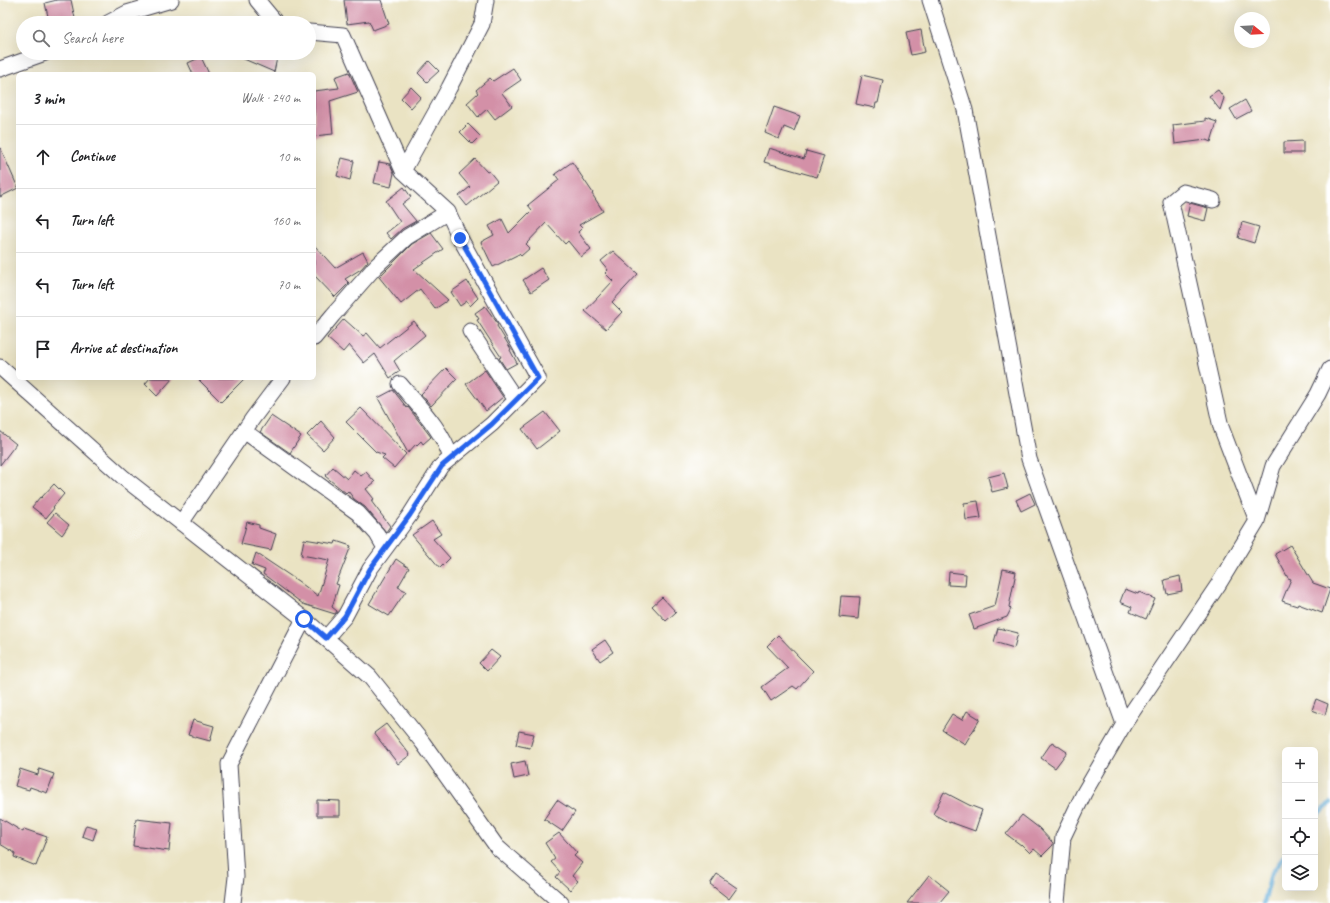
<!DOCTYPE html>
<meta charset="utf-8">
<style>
body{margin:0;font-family:Caveat,sans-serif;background:#f2f2f2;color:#202124}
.controls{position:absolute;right:12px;bottom:12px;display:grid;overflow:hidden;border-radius:6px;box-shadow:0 4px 16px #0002}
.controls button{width:36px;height:36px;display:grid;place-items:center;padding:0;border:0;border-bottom:1px solid #e0e0e0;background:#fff;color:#202124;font:20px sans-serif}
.compass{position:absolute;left:1234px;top:12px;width:36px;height:36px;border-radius:50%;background:#fff;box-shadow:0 4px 16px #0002;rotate:108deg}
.stop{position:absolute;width:12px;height:12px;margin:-9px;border:3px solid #2563eb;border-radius:50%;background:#fff}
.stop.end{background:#2563eb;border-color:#fff;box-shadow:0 1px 4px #0008}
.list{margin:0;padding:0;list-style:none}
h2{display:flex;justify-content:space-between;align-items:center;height:52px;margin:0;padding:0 16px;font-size:17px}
h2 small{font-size:13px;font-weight:400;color:#757577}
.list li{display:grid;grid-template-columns:26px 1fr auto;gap:12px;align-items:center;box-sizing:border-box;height:64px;padding:0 16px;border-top:1px solid #e0e0e0}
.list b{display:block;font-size:15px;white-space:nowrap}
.list em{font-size:13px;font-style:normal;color:#757577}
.icon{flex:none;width:22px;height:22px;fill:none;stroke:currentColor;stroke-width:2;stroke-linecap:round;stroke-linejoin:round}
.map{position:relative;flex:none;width:1330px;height:903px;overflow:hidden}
.search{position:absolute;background:#fff;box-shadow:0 4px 16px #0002;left:16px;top:16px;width:300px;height:44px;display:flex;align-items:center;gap:10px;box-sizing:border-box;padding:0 14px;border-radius:22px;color:#757577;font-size:15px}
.panel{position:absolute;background:#fff;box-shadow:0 4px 16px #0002;left:16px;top:72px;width:300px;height:308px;border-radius:6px}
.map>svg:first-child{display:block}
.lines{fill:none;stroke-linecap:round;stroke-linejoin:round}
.stream{stroke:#5eabd7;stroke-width:4.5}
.building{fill:#d390a7}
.minor-casing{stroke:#403f4f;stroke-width:17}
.minor{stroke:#fff;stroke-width:15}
.route{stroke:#2563eb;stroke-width:5}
</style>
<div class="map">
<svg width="1330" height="903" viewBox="0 0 1330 903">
<rect width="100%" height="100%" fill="#fff"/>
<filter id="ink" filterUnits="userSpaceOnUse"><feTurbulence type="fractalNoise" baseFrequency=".025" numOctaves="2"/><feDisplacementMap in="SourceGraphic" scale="8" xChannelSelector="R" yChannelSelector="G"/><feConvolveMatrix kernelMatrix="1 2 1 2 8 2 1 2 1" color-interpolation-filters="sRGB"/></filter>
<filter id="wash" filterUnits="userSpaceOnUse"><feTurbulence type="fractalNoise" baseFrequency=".012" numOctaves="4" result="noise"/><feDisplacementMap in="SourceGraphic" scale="16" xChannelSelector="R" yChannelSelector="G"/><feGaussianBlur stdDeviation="0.9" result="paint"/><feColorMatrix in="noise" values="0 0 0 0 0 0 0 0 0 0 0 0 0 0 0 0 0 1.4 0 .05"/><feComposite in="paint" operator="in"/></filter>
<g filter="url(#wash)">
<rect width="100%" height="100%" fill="#eae3c3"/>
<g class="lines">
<path class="stream" d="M 1315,818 L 1330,803
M 1264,903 L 1271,874 L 1285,855"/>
</g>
<g id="blocks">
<path class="building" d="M 57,0 L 71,0 L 76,23 L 61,23 L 60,18 L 49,21 L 45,3 Z
M 344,0 L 381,0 L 389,24 L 373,30 L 369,21 L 347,24 Z
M 921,30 L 925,52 L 911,55 L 906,33 Z
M 230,53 L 278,53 L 274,72 Z
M 201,57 L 209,74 L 193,74 L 188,63 Z
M 429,61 L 439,71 L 427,82 L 418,73 Z
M 513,68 L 521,80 L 502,93 L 512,106 L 495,119 L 487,109 L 478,117 L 467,103 L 478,93 L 476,90 L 490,78 L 493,81 Z
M 349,72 L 358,92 L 330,101 L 333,134 L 314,136 L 314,91 L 339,88 L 335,77 Z
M 862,75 L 883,80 L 878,103 L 876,103 L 875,108 L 856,104 Z
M 411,87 L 421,97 L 411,108 L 401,98 Z
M 1218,90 L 1224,98 L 1220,110 L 1209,96 Z
M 1245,100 L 1251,111 L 1236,119 L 1230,109 Z
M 774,107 L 800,116 L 794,131 L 784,127 L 779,139 L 765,133 Z
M 1205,118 L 1217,122 L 1211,142 L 1206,140 L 1175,144 L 1173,125 L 1205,121 Z
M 468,124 L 480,136 L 472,144 L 460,132 Z
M 1303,141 L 1303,153 L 1284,153 L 1284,142 Z
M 0,147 L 18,188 L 0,197 Z
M 769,148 L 804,159 L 806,151 L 824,156 L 817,177 L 764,162 Z
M 342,158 L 354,161 L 350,180 L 337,176 Z
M 475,159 L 487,172 L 489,171 L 497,181 L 467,206 L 459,196 L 470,187 L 459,174 Z
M 379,162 L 390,164 L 394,173 L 391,187 L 374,183 Z
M 572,162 L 593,193 L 592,194 L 603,211 L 579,225 L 582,228 L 578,232 L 591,249 L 581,257 L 568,241 L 565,244 L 546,223 L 526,244 L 530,248 L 521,256 L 519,254 L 493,267 L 481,242 L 494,235 L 489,226 L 502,219 L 509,233 L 532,210 L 528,205 L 559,180 L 555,174 Z
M 404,187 L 411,197 L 402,204 L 416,221 L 402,229 L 391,239 L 386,233 L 400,222 L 386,201 Z
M 1190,203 L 1208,208 L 1205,221 L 1187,216 Z
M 1242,222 L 1259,227 L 1254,243 L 1238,238 Z
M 431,233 L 443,249 L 414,269 L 448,300 L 435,309 L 420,289 L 401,304 L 379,277 L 412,244 Z
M 314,245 L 335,268 L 363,252 L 368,261 L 361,269 L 345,279 L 349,283 L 335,297 L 314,275 Z
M 613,251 L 638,274 L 612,302 L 622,312 L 606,329 L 585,311 L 613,281 L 605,273 L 608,270 L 601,261 Z
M 541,268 L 549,280 L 531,292 L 523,280 Z
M 467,281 L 478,298 L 470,306 L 467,301 L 460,306 L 451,292 Z
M 485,306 L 498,324 L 497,326 L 511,349 L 510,350 L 517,363 L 506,369 L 499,358 L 501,357 L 477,320 L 479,319 L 475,313 Z
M 344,319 L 363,336 L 367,333 L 380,348 L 414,321 L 425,335 L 394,361 L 400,371 L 390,378 L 375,354 L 364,363 L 349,345 L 343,352 L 327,338 Z
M 446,368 L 457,379 L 431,406 L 421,394 Z
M 485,370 L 503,397 L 486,411 L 466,384 Z
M 150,378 L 173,378 L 157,396 L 145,384 Z
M 197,378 L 245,378 L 221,402 Z
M 393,390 L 407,408 L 408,407 L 415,416 L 431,437 L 423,444 L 421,441 L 417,445 L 416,444 L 408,453 L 378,398 Z
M 361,408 L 406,454 L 394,468 L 382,458 L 385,455 L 376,452 L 346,422 Z
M 545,412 L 560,431 L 537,449 L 522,429 Z
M 271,416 L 301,436 L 290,453 L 260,432 Z
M 321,421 L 335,437 L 323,450 L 307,435 Z
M 0,431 L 16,444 L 0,465 Z
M 333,467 L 347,479 L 354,470 L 361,476 L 366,472 L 375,482 L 366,489 L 374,499 L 371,501 L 390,526 L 386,532 L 365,507 L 354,499 L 348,491 L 346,493 L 325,476 Z
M 1004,473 L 1008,488 L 992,492 L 988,477 Z
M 54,484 L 64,494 L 53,507 L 54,508 L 46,518 L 32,507 L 40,497 L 41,498 Z
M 1030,493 L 1035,504 L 1021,511 L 1016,500 Z
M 978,501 L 981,518 L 966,520 L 964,503 Z
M 55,513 L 69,525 L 62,535 L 47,522 Z
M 432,521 L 441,534 L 433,539 L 450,558 L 440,568 L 412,535 Z
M 247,522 L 259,525 L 259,528 L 276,534 L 271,550 L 241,544 Z
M 304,539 L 335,544 L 336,541 L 351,546 L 336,584 L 339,585 L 332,607 L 337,611 L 335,614 L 303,604 L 263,574 L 265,570 L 252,565 L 256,553 L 298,581 L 318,596 L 329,560 L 301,555 Z
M 1290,545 L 1313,583 L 1330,589 L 1322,613 L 1298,604 L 1297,606 L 1282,601 L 1291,579 L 1288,578 L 1275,554 Z
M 396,559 L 409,568 L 398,587 L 406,591 L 389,616 L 369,604 Z
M 1003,569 L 1016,572 L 1009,607 L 1011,609 L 1007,617 L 974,629 L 969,615 L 995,606 Z
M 949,572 L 966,574 L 965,586 L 948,585 Z
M 1180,576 L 1182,591 L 1167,594 L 1164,580 Z
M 1125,589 L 1138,594 L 1139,592 L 1155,599 L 1146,619 L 1130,612 L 1132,607 L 1120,602 Z
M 841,596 L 860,597 L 858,619 L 839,617 Z
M 662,597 L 676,612 L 666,621 L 652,606 Z
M 998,628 L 1018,633 L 1014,648 L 994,642 Z
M 778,635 L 800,658 L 813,671 L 797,689 L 793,686 L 771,701 L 762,687 L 788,668 L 767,646 Z
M 605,640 L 613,652 L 600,661 L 592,649 Z
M 491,650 L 500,657 L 487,671 L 479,663 Z
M 1316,699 L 1328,704 L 1325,715 L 1312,710 Z
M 967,711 L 980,719 L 965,744 L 942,730 L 952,714 L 962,720 Z
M 193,720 L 214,726 L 210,741 L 188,735 Z
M 386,724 L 410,755 L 398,764 L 374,733 Z
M 519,731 L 534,734 L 530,748 L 516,745 Z
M 1052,742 L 1067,752 L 1055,768 L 1041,758 Z
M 525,761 L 528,776 L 514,779 L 511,764 Z
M 20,769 L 38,775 L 39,769 L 54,774 L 47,793 L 30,787 L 29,790 L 15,786 Z
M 944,792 L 969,805 L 982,810 L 975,831 L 950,822 L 950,823 L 933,814 Z
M 317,800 L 340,801 L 340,816 L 317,816 Z
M 557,800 L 575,812 L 562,831 L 544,819 Z
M 1022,815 L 1039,828 L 1053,843 L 1053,845 L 1042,856 L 1034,849 L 1030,853 L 1021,844 L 1021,845 L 1006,834 Z
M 0,818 L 23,832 L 24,829 L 47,837 L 36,866 L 14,857 L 15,853 L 0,844 Z
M 136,819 L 172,823 L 169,851 L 133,846 Z
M 86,825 L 97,828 L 93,840 L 82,836 Z
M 559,833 L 577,853 L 574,856 L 582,863 L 572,876 L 578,881 L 570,890 L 556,877 L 560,872 L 551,862 L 555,859 L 545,843 Z
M 717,874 L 737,888 L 729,899 L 710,884 Z
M 929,875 L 949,891 L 939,903 L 907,903 Z"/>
</g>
</g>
<g filter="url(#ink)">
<use href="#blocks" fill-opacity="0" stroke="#403f4f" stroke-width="1"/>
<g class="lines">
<defs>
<path id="minor" d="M 257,0 L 276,23
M 930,0 L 965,110 L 1029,459 L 1124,724
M 108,23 L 127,13 L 171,0
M 309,32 L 343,35 L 403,171 L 448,212 L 460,238 L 538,378 L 492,424 L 441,466 L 410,515 L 370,569 L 345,616 L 326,638
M 0,69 L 45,53
M 403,171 L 449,88 L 482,24 L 486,0
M 470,331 L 516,400
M 314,338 L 333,315 L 376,266 L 407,237 L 448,212
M 0,367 L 124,478 L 304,619 L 370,677 L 423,743 L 497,847 L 561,903
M 400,384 C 419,407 442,429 451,458
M 244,431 L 358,513 L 377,534 L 385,548
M 1257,521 L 1273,466 L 1318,394 L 1330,369
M 181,523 L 253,418 L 283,378
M 233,903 L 236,877 L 229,764 L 304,619
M 1057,903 L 1063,837 L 1084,793 L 1124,724 L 1218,585 L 1257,521 L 1221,427 L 1171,202 L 1183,192 L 1213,200"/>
</defs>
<use href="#minor" class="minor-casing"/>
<use href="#minor" class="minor"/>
</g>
</g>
<g class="lines" filter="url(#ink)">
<path class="route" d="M 304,619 L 326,638 L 345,616 L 370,569 L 410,515 L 442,466 L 492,424 L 538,378 L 460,238"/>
</g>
</svg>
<div class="controls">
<button>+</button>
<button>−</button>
<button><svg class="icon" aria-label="locate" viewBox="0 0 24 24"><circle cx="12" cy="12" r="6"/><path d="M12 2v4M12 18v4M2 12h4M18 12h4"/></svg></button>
<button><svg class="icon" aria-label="layers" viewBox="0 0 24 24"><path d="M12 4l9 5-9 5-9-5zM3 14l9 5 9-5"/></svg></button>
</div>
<svg class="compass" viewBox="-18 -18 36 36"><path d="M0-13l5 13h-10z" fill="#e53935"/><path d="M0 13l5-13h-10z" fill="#757577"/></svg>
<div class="stop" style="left:304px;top:619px"></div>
<div class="stop end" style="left:460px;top:238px"></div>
<div class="search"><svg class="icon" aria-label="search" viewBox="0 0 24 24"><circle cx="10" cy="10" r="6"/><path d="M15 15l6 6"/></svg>Search here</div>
<section class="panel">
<h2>3 min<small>Walk · 240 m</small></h2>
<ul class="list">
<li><svg class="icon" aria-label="ahead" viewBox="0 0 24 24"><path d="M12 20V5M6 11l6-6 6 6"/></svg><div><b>Continue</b></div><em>10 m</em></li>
<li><svg class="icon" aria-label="left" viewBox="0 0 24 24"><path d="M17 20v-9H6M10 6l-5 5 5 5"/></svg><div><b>Turn left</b></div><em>160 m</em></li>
<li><svg class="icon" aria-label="left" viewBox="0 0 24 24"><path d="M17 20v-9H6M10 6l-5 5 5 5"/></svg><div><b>Turn left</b></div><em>70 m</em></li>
<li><svg class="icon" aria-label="arrive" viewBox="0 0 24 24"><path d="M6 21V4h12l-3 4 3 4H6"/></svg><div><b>Arrive at destination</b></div></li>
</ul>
</section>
</div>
